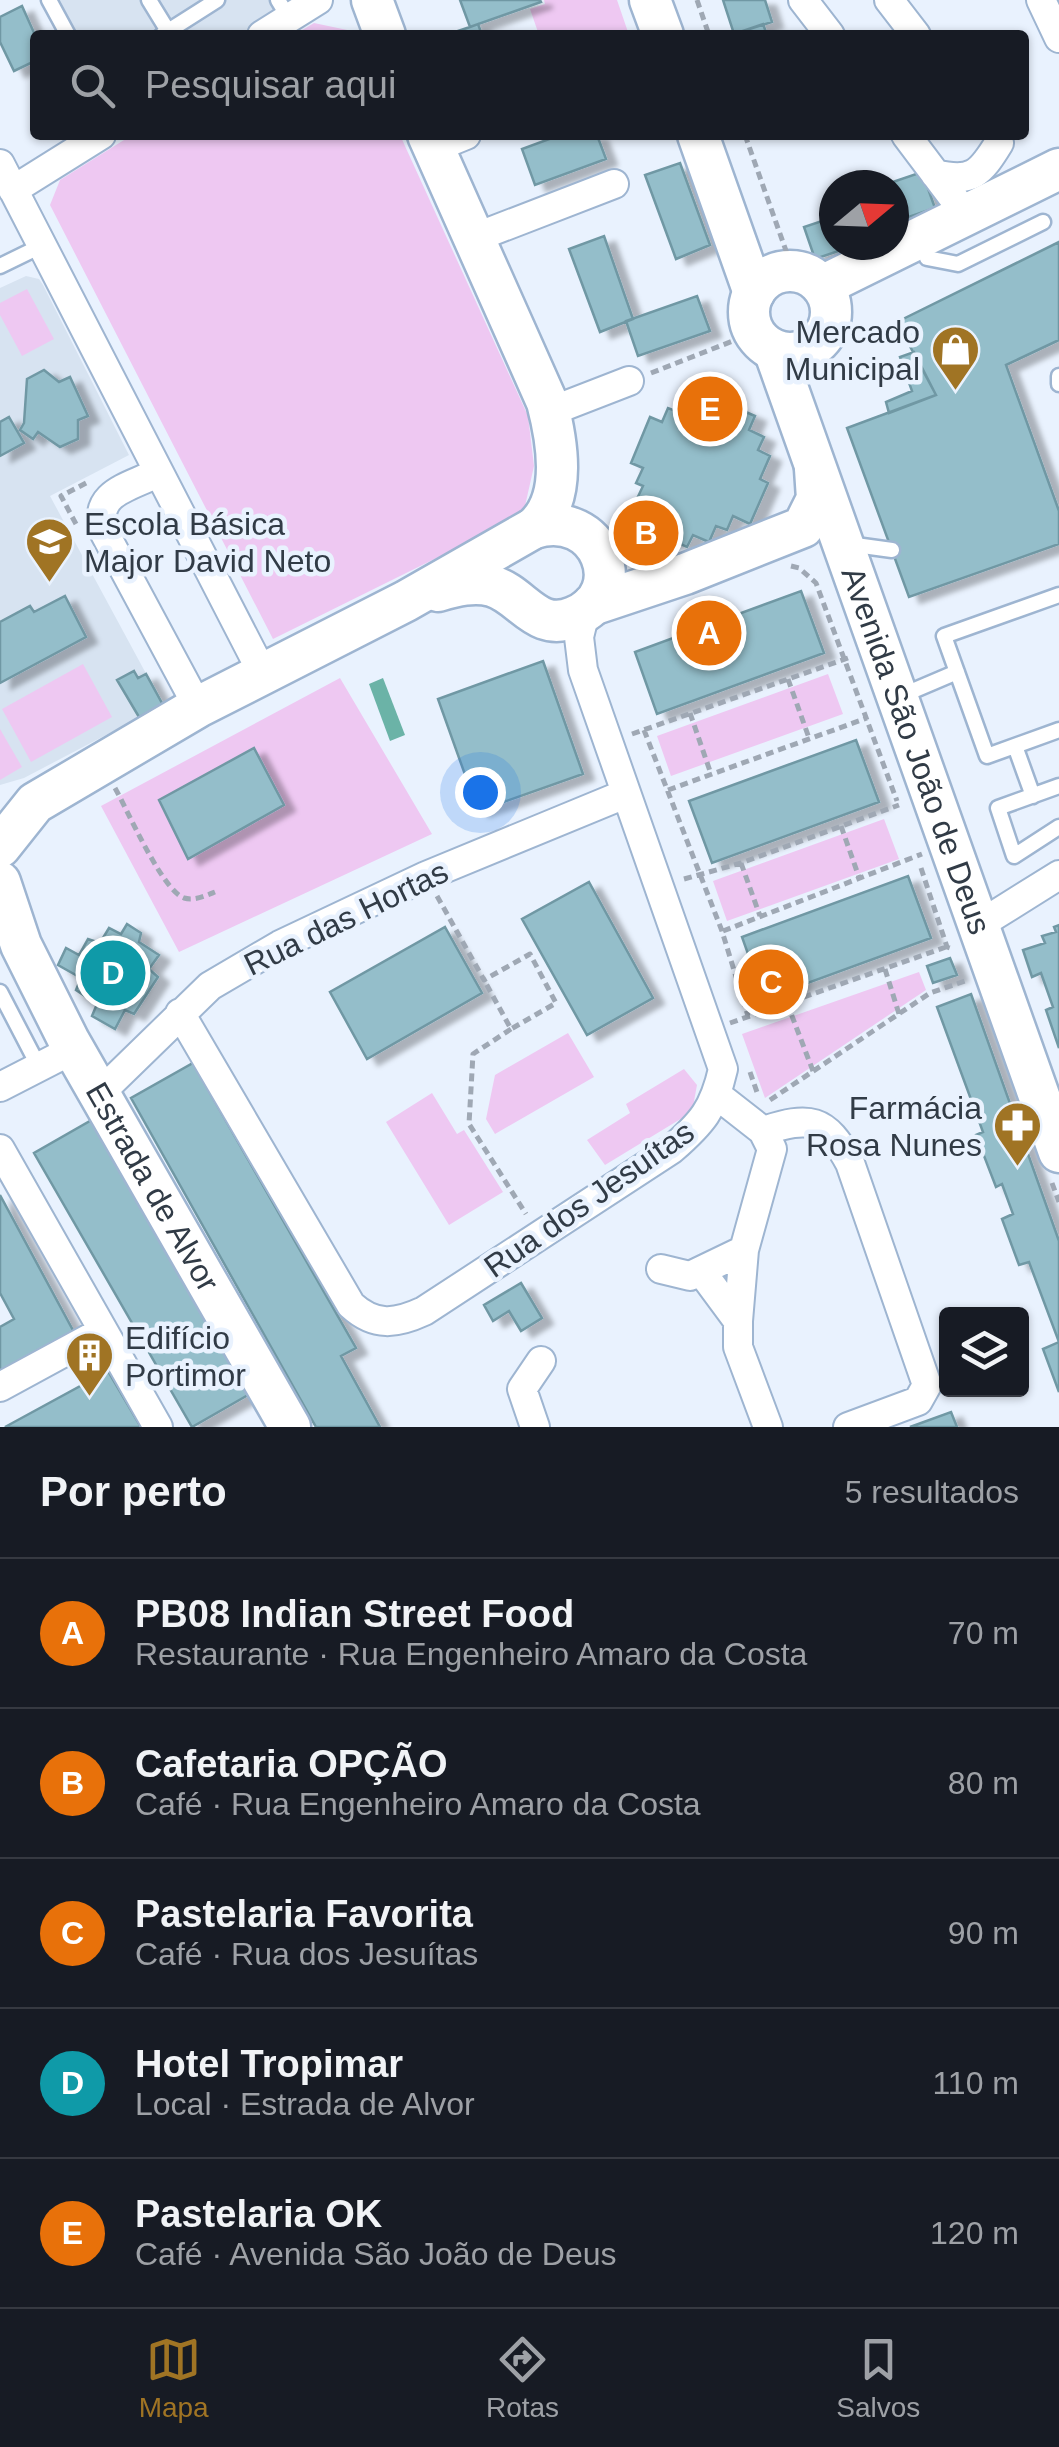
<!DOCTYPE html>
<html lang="pt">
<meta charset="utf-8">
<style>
body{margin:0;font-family:Arial,sans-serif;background:#242831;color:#f1f3f6}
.controls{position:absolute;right:30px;bottom:30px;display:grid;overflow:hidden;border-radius:10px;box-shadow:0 2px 8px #0004}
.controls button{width:90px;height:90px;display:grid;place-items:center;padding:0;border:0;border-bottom:2px solid #363941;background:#171b24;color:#f1f3f6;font:50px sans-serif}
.compass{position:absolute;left:819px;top:170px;width:90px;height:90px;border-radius:50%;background:#171b24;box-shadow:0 2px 8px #0004;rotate:71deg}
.you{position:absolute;left:480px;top:792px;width:35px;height:35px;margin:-25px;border:8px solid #fff;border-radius:50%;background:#1a73e8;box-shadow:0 0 0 15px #1a73e833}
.badge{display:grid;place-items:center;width:65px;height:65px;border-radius:50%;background:#a07424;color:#fff;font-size:32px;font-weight:700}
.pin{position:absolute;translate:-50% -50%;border:5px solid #fff;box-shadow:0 2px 10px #0006}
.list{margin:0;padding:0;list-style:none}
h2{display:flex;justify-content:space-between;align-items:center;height:130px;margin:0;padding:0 40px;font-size:42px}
h2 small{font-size:32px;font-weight:400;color:#9ea1a6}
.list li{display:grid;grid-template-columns:65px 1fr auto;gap:30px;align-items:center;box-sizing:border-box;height:150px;padding:0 40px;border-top:2px solid #363941}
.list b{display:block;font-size:38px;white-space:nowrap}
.list p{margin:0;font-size:32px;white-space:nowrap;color:#9ea1a6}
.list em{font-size:32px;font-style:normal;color:#9ea1a6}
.icon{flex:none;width:55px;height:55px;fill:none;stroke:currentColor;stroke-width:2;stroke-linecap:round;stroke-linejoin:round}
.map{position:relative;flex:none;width:1059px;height:1427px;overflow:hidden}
.search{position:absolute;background:#171b24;box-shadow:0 2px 8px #0004;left:30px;right:30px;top:30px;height:110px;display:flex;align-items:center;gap:25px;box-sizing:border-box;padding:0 35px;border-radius:10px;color:#9ea1a6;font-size:38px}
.sheet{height:880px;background:#171b24}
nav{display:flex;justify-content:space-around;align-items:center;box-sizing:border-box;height:140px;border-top:2px solid #363941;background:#171b24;font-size:28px;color:#9ea1a6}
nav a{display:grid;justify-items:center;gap:5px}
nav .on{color:#a07424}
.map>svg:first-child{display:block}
.built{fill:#d7e3f1}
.green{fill:#eec8f2}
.water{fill:#6bb3a7}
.building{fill:#94beca;stroke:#7098a4;stroke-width:2.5;filter:url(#shadow)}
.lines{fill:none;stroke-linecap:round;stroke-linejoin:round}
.lane-casing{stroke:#9eb5d1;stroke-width:19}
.street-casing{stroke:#9eb5d1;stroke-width:32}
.secondary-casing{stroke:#9eb5d1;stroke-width:45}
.path{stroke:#9fa8b4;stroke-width:5;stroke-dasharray:8 5;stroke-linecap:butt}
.lane{stroke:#fff;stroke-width:14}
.street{stroke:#fff;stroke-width:28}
.secondary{stroke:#fff;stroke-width:40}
.labels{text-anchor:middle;stroke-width:9;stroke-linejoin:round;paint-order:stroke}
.poi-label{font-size:32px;fill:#313b46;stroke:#e9f2fe;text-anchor:end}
.street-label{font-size:32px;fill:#313b46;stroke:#e9f2fe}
</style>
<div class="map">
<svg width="1059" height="1427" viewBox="0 0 1059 1427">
<defs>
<filter id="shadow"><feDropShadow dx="11" dy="6" stdDeviation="2.5" flood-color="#0004"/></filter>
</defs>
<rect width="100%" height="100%" fill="#e9f2fe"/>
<path class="built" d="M 44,0 L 318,0 L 262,35 L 65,35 Z
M 26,276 L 39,279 L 43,285 L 129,455 L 50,496 L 163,705 L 24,778 L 0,785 L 0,288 Z"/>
<path class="green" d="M 544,0 L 617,0 L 629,35 L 539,35 L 530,9 L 545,4 Z
M 314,23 L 352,31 L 354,35 L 294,35 Z
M 132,135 L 400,135 L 528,416 L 534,466 L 523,515 L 273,639 L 50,205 L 60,180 Z
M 27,289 L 54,339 L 22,356 L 0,315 L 0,303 Z
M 83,664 L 112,717 L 31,762 L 2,709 Z
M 828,674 L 843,714 L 671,776 L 657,736 Z
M 340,678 L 432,834 L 179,952 L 101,806 Z
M 0,729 L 22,767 L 0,780 Z
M 884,819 L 899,859 L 727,921 L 713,881 Z
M 919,972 L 926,990 L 765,1098 L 742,1034 Z
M 568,1033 L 594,1077 L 495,1134 L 486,1119 L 495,1075 Z
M 684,1069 L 697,1085 L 692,1112 L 605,1165 L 587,1140 L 630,1113 L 626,1104 Z
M 432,1093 L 457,1134 L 464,1130 L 503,1192 L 449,1225 L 386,1122 Z"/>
<path class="water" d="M 383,678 L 405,735 L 390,741 L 369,684 Z"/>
<path class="building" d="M 460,0 L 540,0 L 541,2 L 470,27 Z
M 723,0 L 765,0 L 772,22 L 734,34 Z
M 22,6 L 35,35 L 35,61 L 14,71 L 0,42 L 0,17 Z
M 478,24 L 482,35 L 446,35 L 470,27 Z
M 763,24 L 767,35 L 729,35 L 734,34 Z
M 560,135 L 597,135 L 606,159 L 535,185 L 522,149 Z
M 680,163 L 710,245 L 676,259 L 645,175 Z
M 922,172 L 935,208 L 894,222 L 894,185 L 884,185 Z
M 834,217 L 834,245 L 856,245 L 815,259 L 804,227 Z
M 604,236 L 633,319 L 600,332 L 569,249 Z
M 1059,242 L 1059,340 L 1006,365 L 1059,511 L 1059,544 L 909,597 L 847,428 L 936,395 L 897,322 Z
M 697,296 L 710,331 L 638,356 L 626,321 Z
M 914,352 L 936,395 L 889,413 L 886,402 L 912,391 L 900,357 Z
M 44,370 L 59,382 L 70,377 L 88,416 L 78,420 L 78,439 L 60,447 L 38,432 L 33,439 L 20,430 L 24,423 L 27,379 Z
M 702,393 L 755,416 L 749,430 L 764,437 L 758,450 L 770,456 L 760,479 L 768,483 L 750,524 L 733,516 L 727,530 L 716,526 L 709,542 L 693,535 L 687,547 L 653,532 L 648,545 L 634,539 L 647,508 L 635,503 L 643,486 L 636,483 L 643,468 L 631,463 L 650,417 L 662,422 L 668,408 L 678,412 L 684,399 L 697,405 Z
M 9,417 L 24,443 L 0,456 L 0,422 Z
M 801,591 L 824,653 L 657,714 L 635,652 Z
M 65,596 L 86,637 L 0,683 L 0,622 L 30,606 L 34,612 Z
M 543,661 L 583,774 L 478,811 L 438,699 Z
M 134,671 L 138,678 L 146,674 L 163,705 L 139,717 L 117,680 Z
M 856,740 L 879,802 L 712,863 L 689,801 Z
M 254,748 L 284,805 L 188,859 L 159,800 Z
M 908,876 L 931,938 L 764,999 L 742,937 Z
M 589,882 L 653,998 L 587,1035 L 522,919 Z
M 127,924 L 141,933 L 139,942 L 159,955 L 149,969 L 158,977 L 134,1014 L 125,1010 L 115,1029 L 92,1016 L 97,1004 L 76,990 L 81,978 L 58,965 L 66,948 L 79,955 L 88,939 L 100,943 L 109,928 L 121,934 Z
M 1059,925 L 1059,1048 L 1046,1010 L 1053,1007 L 1041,973 L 1032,977 L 1023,950 L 1045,943 L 1042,936 L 1056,932 L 1054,927 Z
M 445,927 L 482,993 L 367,1059 L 330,992 Z
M 950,958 L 957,975 L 933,983 L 927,966 Z
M 971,994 L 1059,1241 L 1059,1342 L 1029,1262 L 1019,1265 L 1002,1219 L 1013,1214 L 1002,1184 L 996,1187 L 976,1135 L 983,1132 L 937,1007 Z
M 193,1063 L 356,1348 L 341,1356 L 380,1427 L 316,1427 L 131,1098 Z
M 97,1117 L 255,1391 L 192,1427 L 34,1153 Z
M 0,1195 L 75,1334 L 0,1374 L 0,1327 L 14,1319 L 0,1293 Z
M 521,1283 L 542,1318 L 521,1331 L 509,1311 L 493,1321 L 484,1305 Z
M 1059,1342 L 1059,1392 L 1043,1349 Z
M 108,1371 L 141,1427 L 5,1427 Z
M 951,1412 L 957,1427 L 910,1427 Z"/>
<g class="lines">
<defs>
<path id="lane" d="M 49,0 L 68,35
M 149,0 L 168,31
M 278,0 L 289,18
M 162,35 L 217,0
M 927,258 L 958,264 L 1043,222
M 0,266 L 41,246
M 1059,376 L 1059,384
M 848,544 L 892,550
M 1059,595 L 944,636 L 987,756 L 1059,730
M 903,695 L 957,672
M 1015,746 L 1033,796
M 1059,786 L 998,808 L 1014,856 L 1059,827
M 0,992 L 39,1067"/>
<path id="street" d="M 803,0 L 830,35
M 889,0 L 916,35
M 1041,0 L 1059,38
M 262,35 L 318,0
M 906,135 L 967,216
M 434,148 L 466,135
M 0,164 L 263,674
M 935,174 C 972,183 980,174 999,143
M 13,190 L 101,135
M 474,238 L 614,184
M 549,412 L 629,381
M 157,473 C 128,488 94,492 103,530 L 198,707
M 979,925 L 1059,875
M 180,1013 L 351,1305 C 375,1327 396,1324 424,1311 L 672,1149 C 702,1123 714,1109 723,1069 L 583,670 L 579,637 L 585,612
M 0,1087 L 74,1049
M 100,1093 L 210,986 L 280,945 L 426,876 L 625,794
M 717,1095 L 763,1131 L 772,1149 L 744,1250 L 738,1321 L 738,1347 L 768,1427
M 763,1131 C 810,1116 825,1117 850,1163 L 927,1385 L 918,1401 L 848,1427
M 0,1149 L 158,1427
M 661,1269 L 690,1276 L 744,1250
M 701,1271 L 738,1321
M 0,1387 L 103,1331
M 535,1427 L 522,1389 L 541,1361"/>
<g id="secondary">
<path d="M 372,0 L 385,35"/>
<path d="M 650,0 L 663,35"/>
<path d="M 698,135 L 754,293"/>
<circle cx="790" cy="312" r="41"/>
<path d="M 822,286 L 1059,169"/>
<path id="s1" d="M 774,350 L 1059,1152"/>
<path d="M 438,591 C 455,586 474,581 492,586 C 523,595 536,633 574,617 C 633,593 600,508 534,528"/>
<path d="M 592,605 L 685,574 L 803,527 L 817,499 L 815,469"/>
<path d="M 0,847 L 35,803 L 198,707 L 406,601 L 534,528 C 568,499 557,440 547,402 L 428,135"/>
<path id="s2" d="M 0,882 L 21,945 L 69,1041 L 290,1427"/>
</g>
</defs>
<use href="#lane" class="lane-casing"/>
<use href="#street" class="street-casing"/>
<use href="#secondary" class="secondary-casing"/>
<path class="path" d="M 697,0 L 709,35
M 745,135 L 790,262
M 651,373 L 748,335
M 76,524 L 61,496 L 90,481
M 791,566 L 799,568 L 816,583 L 897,801
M 788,679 L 809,738
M 690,713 L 711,774
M 644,730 L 722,931 L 748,1016
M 632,734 L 848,658
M 115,788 C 128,811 162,890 184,898 C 194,901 205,896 215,892
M 668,790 L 867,718
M 841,826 L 860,880
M 741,863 L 760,916
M 921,868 L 947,947 L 953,949
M 684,879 L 741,863 L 899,805
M 437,896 L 484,980 L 530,954 L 556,1003 L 511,1029 L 484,980
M 723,931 L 922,854
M 885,969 L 899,1014
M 787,1003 L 813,1071
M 730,1023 L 946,947
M 511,1029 L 473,1054 L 469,1124 L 526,1214
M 750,1072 L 758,1095
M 770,1100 L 930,993 L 965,981
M 1052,1183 L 1059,1202"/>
<use href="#lane" class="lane"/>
<use href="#street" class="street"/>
<use href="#secondary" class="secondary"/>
</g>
<defs>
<symbol id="shop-pin" viewBox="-11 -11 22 30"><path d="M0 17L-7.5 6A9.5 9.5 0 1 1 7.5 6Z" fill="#a07424" stroke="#e9f2fe"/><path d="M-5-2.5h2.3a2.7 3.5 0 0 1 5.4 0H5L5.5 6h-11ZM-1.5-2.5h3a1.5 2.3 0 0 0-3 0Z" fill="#fff"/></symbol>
<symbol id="school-pin" viewBox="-11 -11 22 30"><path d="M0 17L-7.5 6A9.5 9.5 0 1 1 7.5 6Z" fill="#a07424" stroke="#e9f2fe"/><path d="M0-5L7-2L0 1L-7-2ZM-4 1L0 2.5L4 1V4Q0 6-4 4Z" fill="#fff"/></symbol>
<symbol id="pharmacy-pin" viewBox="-11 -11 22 30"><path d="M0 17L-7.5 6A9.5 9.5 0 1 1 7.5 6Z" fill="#a07424" stroke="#e9f2fe"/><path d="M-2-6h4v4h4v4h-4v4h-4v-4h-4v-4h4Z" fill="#fff"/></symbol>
<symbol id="building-pin" viewBox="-11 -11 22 30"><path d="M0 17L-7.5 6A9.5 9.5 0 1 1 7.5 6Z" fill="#a07424" stroke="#e9f2fe"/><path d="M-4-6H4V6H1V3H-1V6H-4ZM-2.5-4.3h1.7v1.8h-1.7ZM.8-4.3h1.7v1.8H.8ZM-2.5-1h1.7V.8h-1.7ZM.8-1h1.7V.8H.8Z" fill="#fff"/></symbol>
</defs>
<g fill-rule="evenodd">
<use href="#shop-pin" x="928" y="322" width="55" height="75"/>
<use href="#school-pin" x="22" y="514" width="55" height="75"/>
<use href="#pharmacy-pin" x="990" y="1098" width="55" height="75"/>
<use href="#building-pin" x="62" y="1328" width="55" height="75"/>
</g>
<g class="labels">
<g class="poi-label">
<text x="920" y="343">Mercado<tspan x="920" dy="37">Municipal</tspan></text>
<text x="84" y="535" text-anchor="start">Escola Básica<tspan x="84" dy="37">Major David Neto</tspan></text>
<text x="982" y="1119">Farmácia<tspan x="982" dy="37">Rosa Nunes</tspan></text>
<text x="125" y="1349" text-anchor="start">Edifício<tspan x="125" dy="37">Portimor</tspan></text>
</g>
<g class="street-label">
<text dy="11" stroke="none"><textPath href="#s1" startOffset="425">Avenida São João de Deus</textPath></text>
<text transform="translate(346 918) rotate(-26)" y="11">Rua das Hortas</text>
<text dy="11" stroke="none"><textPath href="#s2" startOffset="342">Estrada de Alvor</textPath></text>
<text transform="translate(589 1199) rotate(-35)" y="11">Rua dos Jesuítas</text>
</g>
</g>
</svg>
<div class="controls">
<button><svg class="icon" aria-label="layers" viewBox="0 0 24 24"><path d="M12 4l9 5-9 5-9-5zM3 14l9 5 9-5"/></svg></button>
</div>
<svg class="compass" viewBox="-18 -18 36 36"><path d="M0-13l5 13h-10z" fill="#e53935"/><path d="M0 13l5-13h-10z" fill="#9ea1a6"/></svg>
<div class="you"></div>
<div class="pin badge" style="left:709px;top:633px;background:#e8710a">A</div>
<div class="pin badge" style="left:646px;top:533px;background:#e8710a">B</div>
<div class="pin badge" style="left:771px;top:982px;background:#e8710a">C</div>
<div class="pin badge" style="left:113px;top:973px;background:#0f9aa8">D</div>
<div class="pin badge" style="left:710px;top:409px;background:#e8710a">E</div>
<div class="search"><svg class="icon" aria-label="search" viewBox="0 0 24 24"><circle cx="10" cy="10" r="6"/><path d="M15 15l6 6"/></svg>Pesquisar aqui</div>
</div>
<section class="sheet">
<h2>Por perto<small>5 resultados</small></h2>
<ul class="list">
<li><span class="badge" style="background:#e8710a">A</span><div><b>PB08 Indian Street Food</b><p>Restaurante · Rua Engenheiro Amaro da Costa</p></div><em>70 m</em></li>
<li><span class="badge" style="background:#e8710a">B</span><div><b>Cafetaria OPÇÃO</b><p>Café · Rua Engenheiro Amaro da Costa</p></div><em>80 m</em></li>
<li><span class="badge" style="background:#e8710a">C</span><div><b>Pastelaria Favorita</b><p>Café · Rua dos Jesuítas</p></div><em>90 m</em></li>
<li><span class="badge" style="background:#0f9aa8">D</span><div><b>Hotel Tropimar</b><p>Local · Estrada de Alvor</p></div><em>110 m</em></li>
<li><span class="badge" style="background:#e8710a">E</span><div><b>Pastelaria OK</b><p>Café · Avenida São João de Deus</p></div><em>120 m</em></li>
</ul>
</section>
<nav>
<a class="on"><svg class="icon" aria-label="map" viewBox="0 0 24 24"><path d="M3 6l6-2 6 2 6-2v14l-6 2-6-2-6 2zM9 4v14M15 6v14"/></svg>Mapa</a>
<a><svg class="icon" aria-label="directions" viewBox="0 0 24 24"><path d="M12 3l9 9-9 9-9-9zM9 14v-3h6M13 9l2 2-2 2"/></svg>Rotas</a>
<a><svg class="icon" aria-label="saved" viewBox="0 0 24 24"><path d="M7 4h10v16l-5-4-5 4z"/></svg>Salvos</a>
</nav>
